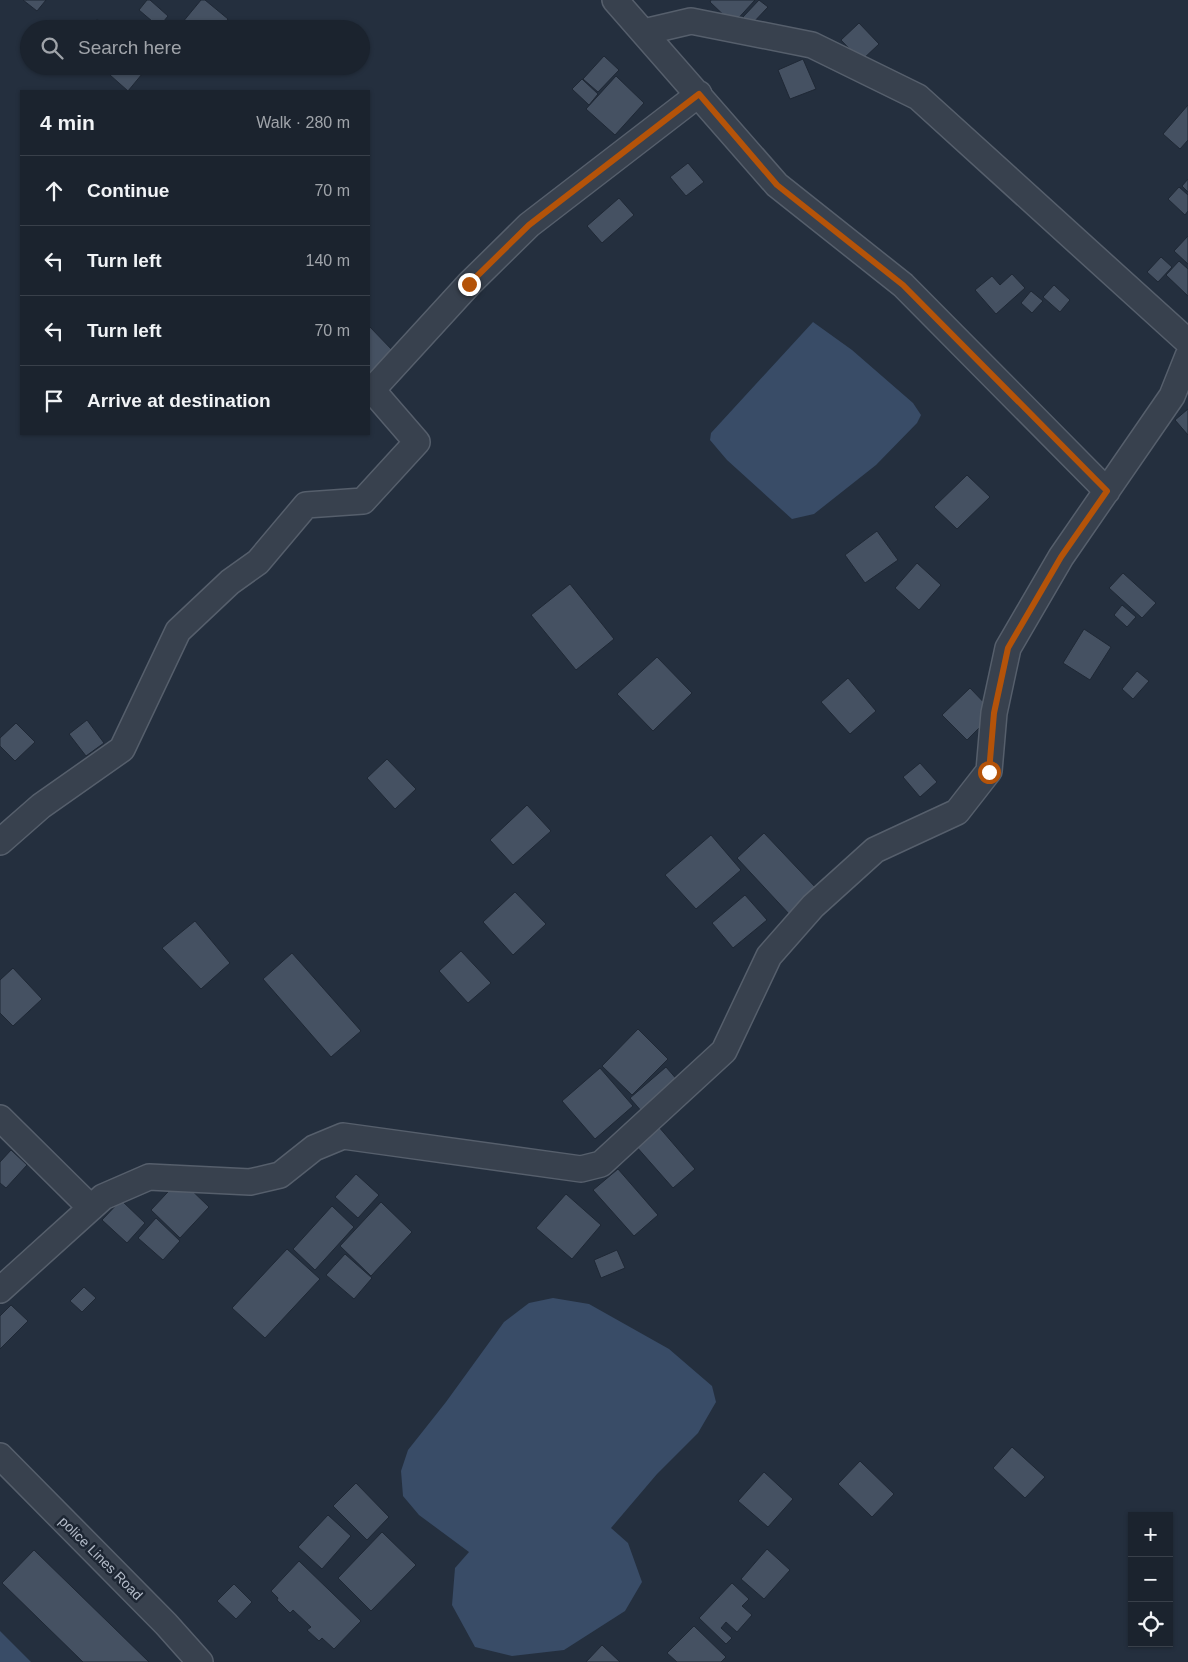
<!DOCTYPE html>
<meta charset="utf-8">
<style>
body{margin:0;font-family:Arial,sans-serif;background:#282f3a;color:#f1f3f6}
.controls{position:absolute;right:15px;bottom:15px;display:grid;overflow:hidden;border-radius:0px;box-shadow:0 1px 4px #0004}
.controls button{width:45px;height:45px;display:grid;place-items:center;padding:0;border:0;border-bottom:1px solid #39404a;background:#1b232e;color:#f1f3f6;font:25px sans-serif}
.stop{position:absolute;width:15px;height:15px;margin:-11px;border:4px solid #b45309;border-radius:50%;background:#fff}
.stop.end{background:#b45309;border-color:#fff;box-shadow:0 1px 5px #0008}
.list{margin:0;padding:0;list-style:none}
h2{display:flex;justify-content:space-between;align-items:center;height:65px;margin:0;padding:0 20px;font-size:21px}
h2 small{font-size:16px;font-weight:400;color:#a0a4aa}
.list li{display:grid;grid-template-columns:32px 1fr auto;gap:15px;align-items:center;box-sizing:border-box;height:70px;padding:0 20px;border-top:1px solid #39404a}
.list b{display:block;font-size:19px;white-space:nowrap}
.list em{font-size:16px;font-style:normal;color:#a0a4aa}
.icon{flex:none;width:28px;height:28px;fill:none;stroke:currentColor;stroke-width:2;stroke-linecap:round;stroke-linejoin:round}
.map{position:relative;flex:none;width:1188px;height:1662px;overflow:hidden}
.search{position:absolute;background:#1b232e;box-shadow:0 1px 4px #0004;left:20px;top:20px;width:350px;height:55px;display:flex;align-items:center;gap:12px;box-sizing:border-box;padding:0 18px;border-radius:28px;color:#a0a4aa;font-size:19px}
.panel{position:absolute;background:#1b232e;box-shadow:0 1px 4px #0004;left:20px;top:90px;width:350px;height:345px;border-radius:0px}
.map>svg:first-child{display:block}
.water{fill:#394c67}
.building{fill:#455162;stroke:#1f2835}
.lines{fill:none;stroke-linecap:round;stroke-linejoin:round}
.minor-casing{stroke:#565f6c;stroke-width:28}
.minor{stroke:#38414e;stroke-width:25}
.route{stroke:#b45309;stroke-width:6}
.labels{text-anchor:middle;stroke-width:5;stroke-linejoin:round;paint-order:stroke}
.street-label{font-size:14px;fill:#b4bcc9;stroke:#1d2633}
</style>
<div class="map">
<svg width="1188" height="1662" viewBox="0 0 1188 1662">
<rect width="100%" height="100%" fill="#242f3e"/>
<path class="water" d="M 813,322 L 852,350 L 913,403 L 921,415 L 917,423 L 876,465 L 814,514 L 792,519 L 727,460 L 710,440 L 711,433 Z
M 553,1298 L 589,1304 L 669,1349 L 712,1386 L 716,1402 L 698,1433 L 657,1474 L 611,1528 L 628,1543 L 642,1582 L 625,1611 L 564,1650 L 512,1656 L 475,1647 L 452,1605 L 455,1568 L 469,1552 L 419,1515 L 403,1496 L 401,1471 L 408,1450 L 446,1402 L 504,1322 L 529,1303 Z
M 0,1631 L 31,1662 L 0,1662 Z"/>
<path class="building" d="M 23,0 L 46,0 L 37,11 Z
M 147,0 L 150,0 L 168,16 L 159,27 L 139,10 Z
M 201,0 L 205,0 L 228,19 L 220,29 L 177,29 Z
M 711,0 L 755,0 L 733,24 L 710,2 Z
M 759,0 L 768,7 L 751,25 L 743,17 Z
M 97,19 L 109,29 L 89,29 Z
M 859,23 L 879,44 L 861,61 L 841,40 Z
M 604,56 L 619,70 L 598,92 L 583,79 Z
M 803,59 L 816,89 L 790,99 L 778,70 Z
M 117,66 L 145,66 L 147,68 L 128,91 L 110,75 Z
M 616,76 L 644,103 L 615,135 L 586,109 Z
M 582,79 L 598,94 L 589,105 L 572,89 Z
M 1188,105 L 1188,140 L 1180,149 L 1163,134 Z
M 688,163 L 704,182 L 686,196 L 670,177 Z
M 1188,179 L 1188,192 L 1182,186 Z
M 1179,187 L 1188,195 L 1188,211 L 1185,215 L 1168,199 Z
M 619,198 L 634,215 L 602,243 L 587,226 Z
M 1188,236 L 1188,264 L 1174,251 Z
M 1161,257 L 1172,267 L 1158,282 L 1147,272 Z
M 1179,261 L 1188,269 L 1188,296 L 1166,275 Z
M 1012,274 L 1025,288 L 996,314 L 975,290 L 992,276 L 1000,285 Z
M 1054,285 L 1070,300 L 1060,312 L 1043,297 Z
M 1031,291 L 1043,301 L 1032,313 L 1021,303 Z
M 369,326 L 395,353 L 369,377 Z
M 1188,409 L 1188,435 L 1175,420 Z
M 967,475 L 990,497 L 957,529 L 934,507 Z
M 877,531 L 898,560 L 865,583 L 845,555 Z
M 917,563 L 941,585 L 919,610 L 895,588 Z
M 1123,573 L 1156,603 L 1142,618 L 1109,588 Z
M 570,584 L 614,639 L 576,670 L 531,615 Z
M 1122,605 L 1136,617 L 1127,627 L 1114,615 Z
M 1084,629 L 1111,647 L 1090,680 L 1063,663 Z
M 657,657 L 692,693 L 653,731 L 617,694 Z
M 1137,671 L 1149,681 L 1133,699 L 1122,689 Z
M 848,678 L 876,711 L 850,734 L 821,702 Z
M 970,688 L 994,713 L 967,740 L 942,715 Z
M 87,720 L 104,743 L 86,756 L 69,734 Z
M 16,723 L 35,742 L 15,761 L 0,746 L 0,738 Z
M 387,759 L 416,789 L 395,809 L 367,778 Z
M 920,763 L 937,782 L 920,797 L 903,777 Z
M 527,805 L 551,831 L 513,865 L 490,840 Z
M 764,833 L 817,889 L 790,915 L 737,858 Z
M 711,835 L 741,870 L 696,909 L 665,875 Z
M 515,892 L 546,924 L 513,955 L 483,922 Z
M 745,895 L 767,920 L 733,948 L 712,923 Z
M 195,921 L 230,963 L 201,989 L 162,948 Z
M 461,951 L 491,983 L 468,1003 L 439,971 Z
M 292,953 L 361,1031 L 331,1057 L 263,979 Z
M 13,968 L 42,999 L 13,1026 L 0,1013 L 0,980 Z
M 638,1029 L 668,1059 L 632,1095 L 602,1066 Z
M 666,1067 L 679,1082 L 643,1113 L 630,1098 Z
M 600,1068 L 633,1106 L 595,1139 L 562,1101 Z
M 658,1126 L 695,1169 L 673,1188 L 635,1145 Z
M 11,1150 L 27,1165 L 6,1188 L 0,1183 L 0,1162 Z
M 618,1169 L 658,1215 L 634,1236 L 593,1190 Z
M 356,1174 L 379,1195 L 358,1218 L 335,1197 Z
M 180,1179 L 209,1207 L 180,1238 L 151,1210 Z
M 566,1194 L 601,1225 L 572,1259 L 536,1228 Z
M 121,1200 L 145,1223 L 127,1243 L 102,1220 Z
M 381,1202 L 412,1232 L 371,1276 L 340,1246 Z
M 332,1206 L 354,1227 L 315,1270 L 293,1249 Z
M 156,1218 L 180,1241 L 163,1260 L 138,1238 Z
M 287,1249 L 320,1279 L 265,1338 L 232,1308 Z
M 617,1250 L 625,1268 L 601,1278 L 594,1260 Z
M 345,1254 L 372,1278 L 354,1299 L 326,1275 Z
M 84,1287 L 96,1298 L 82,1312 L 70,1301 Z
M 11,1305 L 28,1321 L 0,1349 L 0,1316 Z
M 1012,1447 L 1045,1477 L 1025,1498 L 993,1468 Z
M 860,1461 L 894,1494 L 872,1517 L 838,1484 Z
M 764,1472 L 793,1499 L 768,1527 L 738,1501 Z
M 356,1483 L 389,1517 L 367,1540 L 333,1506 Z
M 328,1515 L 351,1536 L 322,1569 L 298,1547 Z
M 382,1532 L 416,1565 L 371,1611 L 338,1578 Z
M 767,1549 L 790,1570 L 764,1599 L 741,1579 Z
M 34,1550 L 149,1662 L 83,1662 L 2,1583 Z
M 299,1561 L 361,1621 L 334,1649 L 322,1638 L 319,1641 L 307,1630 L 311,1627 L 293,1610 L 290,1613 L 277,1600 L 278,1598 L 271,1591 Z
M 732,1583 L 749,1599 L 742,1606 L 752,1615 L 737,1632 L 726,1622 L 721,1628 L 732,1638 L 726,1644 L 699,1618 Z
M 234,1584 L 252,1602 L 236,1619 L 217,1601 Z
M 694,1626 L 726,1657 L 721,1662 L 677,1662 L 667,1653 Z
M 602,1645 L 620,1662 L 586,1662 Z"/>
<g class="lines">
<defs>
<path id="minor" d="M 615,0 L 777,185 L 903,285 L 1107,491
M 644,32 L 691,21 L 812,45 L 918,97 L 1188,342
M 0,842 L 41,806 L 122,749 L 178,631 L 230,582 L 258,562 L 306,505 L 363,501 L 417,442 L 372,390 L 469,284 L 529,225 L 699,94
M 0,1118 L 91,1208
M 0,1290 L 103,1197 L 149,1177 L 250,1182 L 280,1175 L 314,1148 L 343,1136 L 581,1169 L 601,1164 L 724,1051 L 769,956 L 813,906 L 875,850 L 957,812 L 989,771 L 994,713 L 1008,648 L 1061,557 L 1172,396 L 1188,356
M 0,1456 L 166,1624 L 200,1662"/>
</defs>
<use href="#minor" class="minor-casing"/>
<use href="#minor" class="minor"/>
</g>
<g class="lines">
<path class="route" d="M 469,284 L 529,225 L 699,94 L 777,185 L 903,285 L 1107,491 L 1061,557 L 1008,648 L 994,713 L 989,772"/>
</g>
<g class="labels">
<g class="street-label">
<text transform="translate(101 1558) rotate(45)" y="5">police Lines Road</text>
</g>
</g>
</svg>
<div class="controls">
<button>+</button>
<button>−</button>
<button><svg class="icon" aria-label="locate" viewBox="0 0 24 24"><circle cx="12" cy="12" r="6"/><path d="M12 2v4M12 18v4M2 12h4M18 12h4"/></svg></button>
</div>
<div class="stop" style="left:989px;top:772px"></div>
<div class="stop end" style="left:469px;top:284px"></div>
<div class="search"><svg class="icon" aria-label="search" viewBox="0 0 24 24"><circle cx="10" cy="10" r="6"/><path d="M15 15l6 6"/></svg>Search here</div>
<section class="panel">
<h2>4 min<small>Walk · 280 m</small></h2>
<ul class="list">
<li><svg class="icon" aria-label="ahead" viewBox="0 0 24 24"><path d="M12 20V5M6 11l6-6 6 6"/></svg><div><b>Continue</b></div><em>70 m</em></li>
<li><svg class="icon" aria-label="left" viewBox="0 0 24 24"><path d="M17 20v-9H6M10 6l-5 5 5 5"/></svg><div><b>Turn left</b></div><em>140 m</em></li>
<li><svg class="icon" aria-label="left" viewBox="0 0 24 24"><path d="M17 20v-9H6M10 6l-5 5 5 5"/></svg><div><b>Turn left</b></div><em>70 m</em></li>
<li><svg class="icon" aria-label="arrive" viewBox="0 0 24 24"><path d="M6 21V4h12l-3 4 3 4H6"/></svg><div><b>Arrive at destination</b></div></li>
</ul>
</section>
</div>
